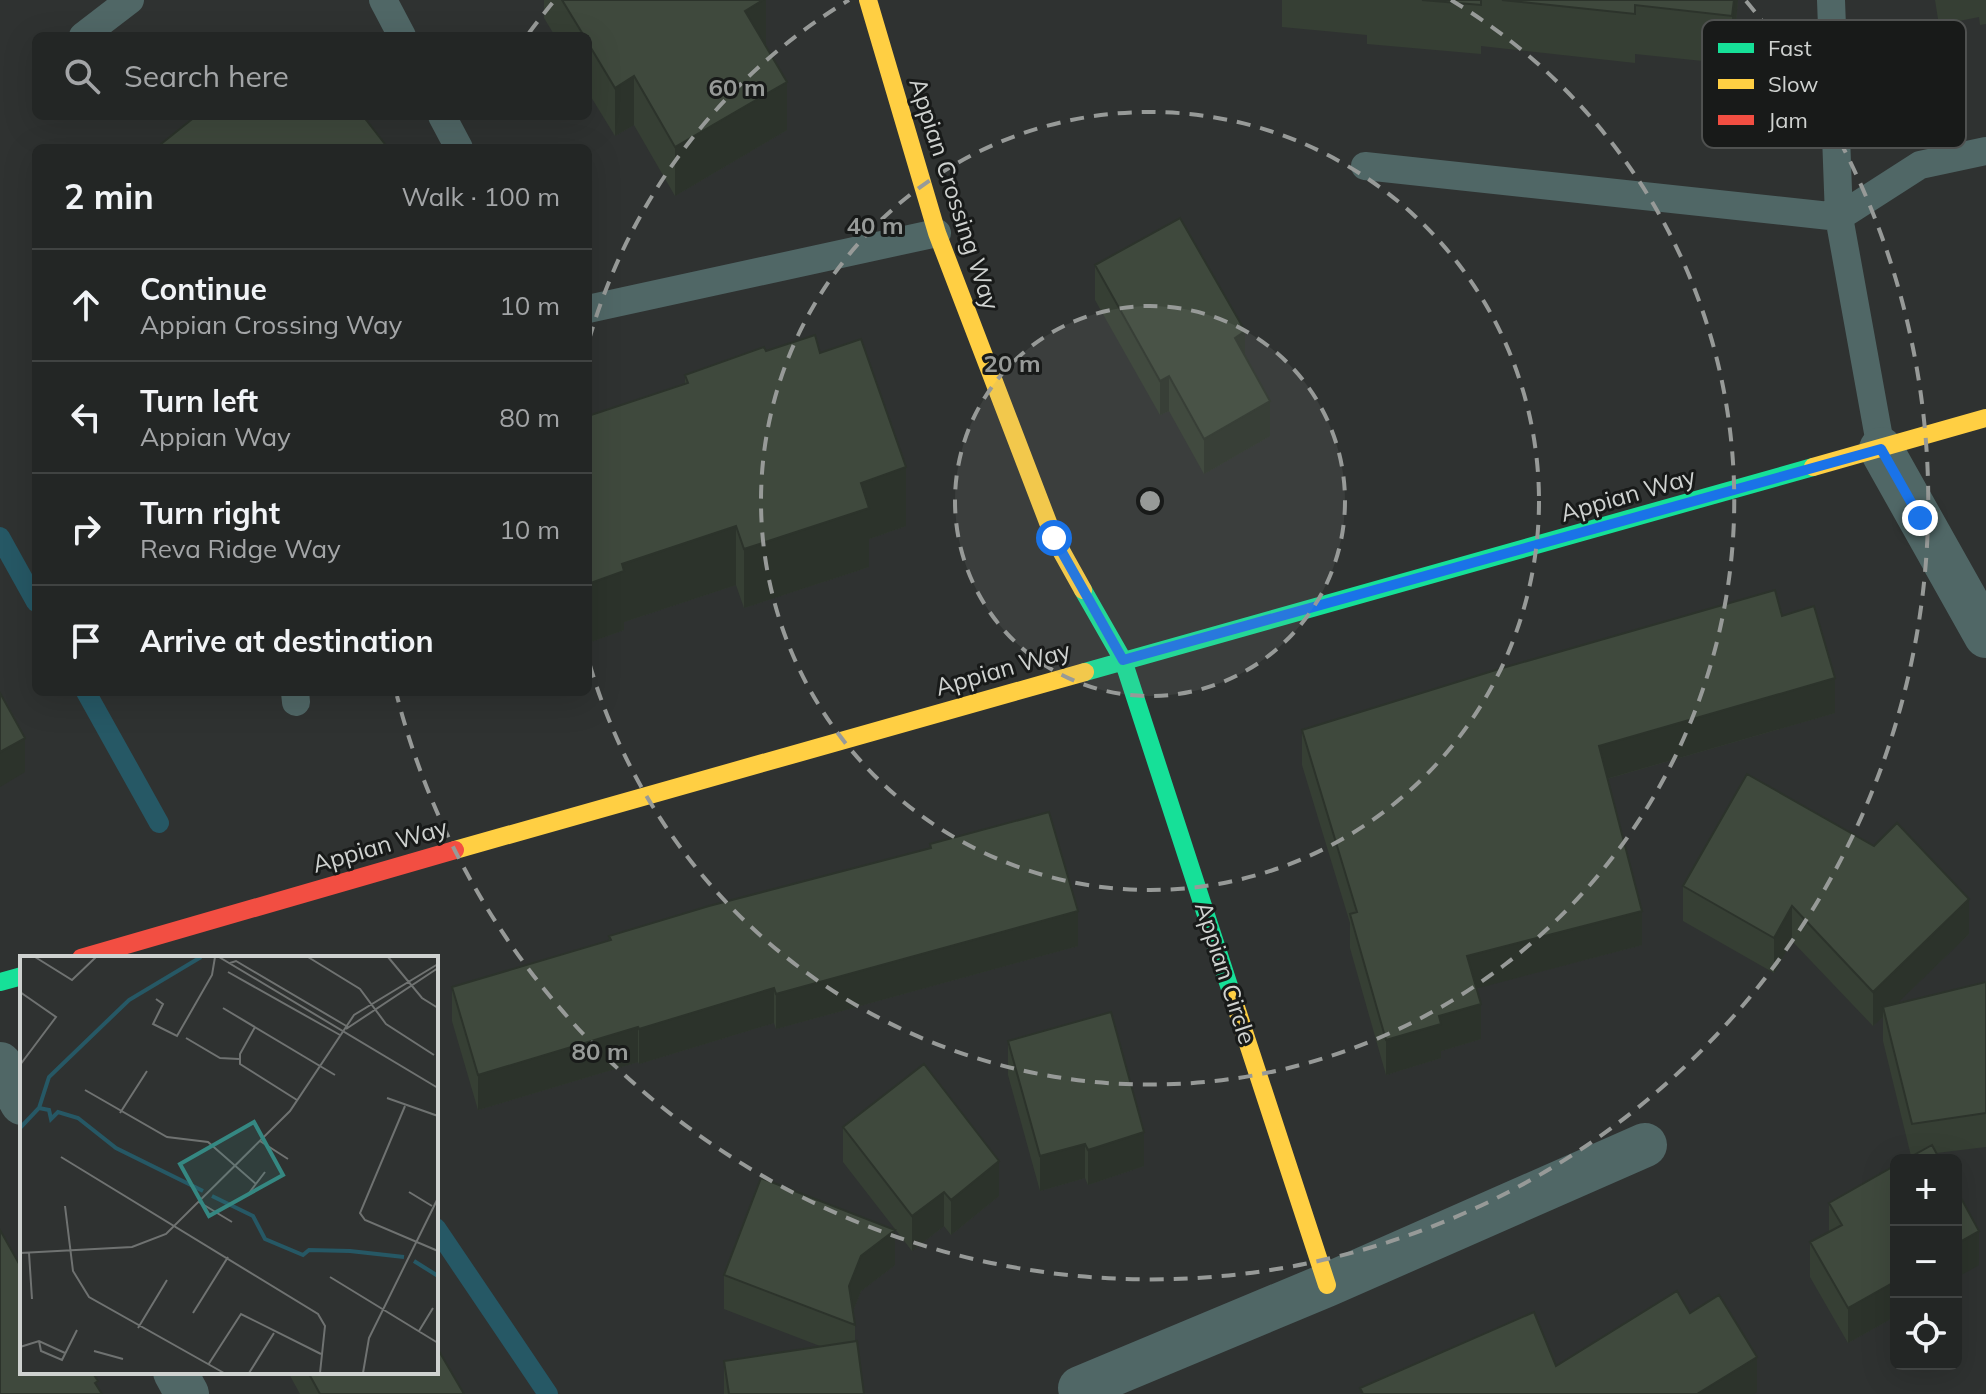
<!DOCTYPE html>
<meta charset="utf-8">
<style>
body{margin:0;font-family:Mulish,sans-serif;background:#2f3232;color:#f1f3f6}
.controls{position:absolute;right:24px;bottom:24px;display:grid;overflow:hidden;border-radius:12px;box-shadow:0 8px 32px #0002}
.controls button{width:72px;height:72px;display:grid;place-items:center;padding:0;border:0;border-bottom:2px solid #404342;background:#232625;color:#f1f3f6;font:40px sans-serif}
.stop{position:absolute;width:24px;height:24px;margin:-18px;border:6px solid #1a73e8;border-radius:50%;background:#fff}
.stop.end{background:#1a73e8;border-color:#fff;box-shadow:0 2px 8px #0008}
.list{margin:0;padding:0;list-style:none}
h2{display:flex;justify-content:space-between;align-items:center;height:104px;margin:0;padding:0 32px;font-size:34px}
h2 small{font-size:26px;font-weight:400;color:#a3a5a7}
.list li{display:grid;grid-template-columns:52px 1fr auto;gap:24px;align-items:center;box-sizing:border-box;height:112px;padding:0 32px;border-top:2px solid #404342}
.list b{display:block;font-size:30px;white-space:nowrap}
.list p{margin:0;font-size:26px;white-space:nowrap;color:#a3a5a7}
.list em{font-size:26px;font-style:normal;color:#a3a5a7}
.icon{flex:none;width:44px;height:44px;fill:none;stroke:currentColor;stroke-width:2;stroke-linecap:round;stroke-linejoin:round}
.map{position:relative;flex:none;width:1986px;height:1394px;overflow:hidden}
.search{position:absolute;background:#232625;box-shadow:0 8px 32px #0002;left:32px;top:32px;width:560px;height:88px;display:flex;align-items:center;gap:20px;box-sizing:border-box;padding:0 28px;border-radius:12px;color:#a3a5a7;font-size:30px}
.panel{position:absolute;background:#232625;box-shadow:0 8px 32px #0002;left:32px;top:144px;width:560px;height:552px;border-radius:12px}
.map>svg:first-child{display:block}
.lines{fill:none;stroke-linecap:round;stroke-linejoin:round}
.stream{stroke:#265865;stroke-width:20}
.lane{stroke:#506766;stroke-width:28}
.street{stroke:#506766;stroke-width:44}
.fast{stroke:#16e098;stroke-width:18}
.slow{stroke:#ffcf43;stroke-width:18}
.jam{stroke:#f24e42;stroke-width:18}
.wall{fill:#363f34}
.shaded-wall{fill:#2c332b}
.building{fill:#3f493d;stroke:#2c332b;stroke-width:2}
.route{stroke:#1a73e8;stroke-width:10}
.ring{fill:none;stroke:#979a98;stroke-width:4;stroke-dasharray:14 10}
.labels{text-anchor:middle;stroke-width:6;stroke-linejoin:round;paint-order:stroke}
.street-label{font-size:24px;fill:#cfd2d0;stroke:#181a19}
.inset-river{fill:none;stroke:#265865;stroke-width:4}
.inset-road{fill:none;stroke:#6f7271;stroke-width:2}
.view{fill:#358882;fill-opacity:0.15;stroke:#358882;stroke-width:4}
.inset-edge{fill:none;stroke:#cfd2d0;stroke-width:4}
.key{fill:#181a19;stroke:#4f5150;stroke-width:2}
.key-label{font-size:22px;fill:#cfd2d0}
.centre{fill:#979a98;stroke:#181a19;stroke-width:4}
.ring-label{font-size:24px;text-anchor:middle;font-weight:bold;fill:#979a98;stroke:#181a19;stroke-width:6;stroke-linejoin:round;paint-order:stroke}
</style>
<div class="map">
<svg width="1986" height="1394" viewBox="0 0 1986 1394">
<rect width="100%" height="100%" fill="#2f3231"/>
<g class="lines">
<path class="stream" d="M 0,537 L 36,602
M 86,692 L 159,823
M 436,1228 L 548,1394"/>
<path class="lane" d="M 383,0 L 402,36
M 1831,0 L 1839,217 L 1881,449
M 83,36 L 130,0
M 442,116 L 459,148
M 1365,166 L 1839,217 L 1920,165 L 1986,151
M 588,309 L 937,233
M 295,692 L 296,702"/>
<path class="street" d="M 1881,449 L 1986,636
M 0,1064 L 22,1103
M 175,1372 L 187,1394
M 1080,1388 L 1327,1285 L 1645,1145"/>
<path class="fast" d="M 1083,590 L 1123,660 L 1233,998
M 1085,672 L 1813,467
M 0,982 L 22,976"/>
<path class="slow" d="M 868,0 L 937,233 L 1054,538 L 1083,590
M 1813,467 L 1986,418
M 455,850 L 1085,672
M 1233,998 L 1327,1285"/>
<path class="jam" d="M 81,958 L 455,850"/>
</g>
<path class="wall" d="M 544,0 L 766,0 L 766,46 L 787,130 L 675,196 L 634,125 L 615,136 L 588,92 L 588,36 L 555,36 L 544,18 Z
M 1282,0 L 1738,0 L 1732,64 L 1635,54 L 1635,63 L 1481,46 L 1481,54 L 1367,44 L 1367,35 L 1282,27 Z
M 1935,0 L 1986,0 L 1986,24 L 1980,25 L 1979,17 L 1939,25 Z
M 1095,265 L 1245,356 L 1270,436 L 1204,474 L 1169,411 L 1160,415 L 1095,300 Z
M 766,351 L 820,353 L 906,526 L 869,539 L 869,567 L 744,608 L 736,585 L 624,622 L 624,630 L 588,643 L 685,384 L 685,375 Z
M 1782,616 L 1835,713 L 1607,779 L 1642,945 L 1477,988 L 1481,1039 L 1441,1051 L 1441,1058 L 1386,1075 L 1350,948 L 1350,923 L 1302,765 L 1302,730 Z
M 930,844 L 1078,946 L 776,1029 L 774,1023 L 639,1064 L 638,1062 L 478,1110 L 452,1021 L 452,987 L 609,940 L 609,936 L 930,848 Z
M 1683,886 L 1969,934 L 1896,1004 L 1986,982 L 1986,1147 L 1911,1156 L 1883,1041 L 1883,1017 L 1873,1026 L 1792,941 L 1774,973 L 1683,921 Z
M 1008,1041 L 1144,1166 L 1088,1185 L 1085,1178 L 1040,1191 L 1008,1075 Z
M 843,1127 L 999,1196 L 951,1235 L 944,1226 L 912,1251 L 843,1162 Z
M 1896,1165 L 1896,1316 L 1848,1343 L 1810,1277 L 1810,1242 L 1829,1232 L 1829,1203 Z
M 895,1265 L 861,1291 L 853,1311 L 855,1325 L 855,1341 L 864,1394 L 724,1394 L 724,1361 L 820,1346 L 724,1309 L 724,1275 Z
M 288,1372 L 436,1372 L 464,1394 L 300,1394 Z"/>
<path class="shaded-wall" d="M 763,0 L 766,0 L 766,47 L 745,11 Z
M 1734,0 L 1738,0 L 1732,64 L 1732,16 Z
M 634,76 L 634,125 L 615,136 L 615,88 Z
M 787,82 L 787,130 L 675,196 L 675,147 Z
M 1245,331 L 1245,366 L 1235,338 Z
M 1169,376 L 1169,411 L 1160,415 L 1160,381 Z
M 1270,401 L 1270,436 L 1204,474 L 1204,439 Z
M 906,467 L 906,526 L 869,539 L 869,567 L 744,608 L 744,549 L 861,483 Z
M 736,526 L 736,585 L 624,622 L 624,630 L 588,643 L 588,584 L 622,564 Z
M 1835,678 L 1835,713 L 1599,781 L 1599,746 Z
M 25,738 L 25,772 L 0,787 L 0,752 Z
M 1969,899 L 1969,934 L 1885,1015 L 1883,1007 L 1883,1017 L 1873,1026 L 1873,992 Z
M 1792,906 L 1792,941 L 1774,973 L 1774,938 Z
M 1078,911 L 1078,946 L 776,1029 L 776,994 Z
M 1642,911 L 1642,945 L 1467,991 L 1467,956 Z
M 774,988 L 774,1023 L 639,1064 L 639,1029 Z
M 1481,1004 L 1481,1039 L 1441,1051 L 1441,1058 L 1386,1075 L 1386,1040 L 1439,1016 Z
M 638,1027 L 638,1062 L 478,1110 L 478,1075 Z
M 1144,1132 L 1144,1166 L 1088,1185 L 1088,1150 Z
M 1085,1144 L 1085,1178 L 1040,1191 L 1040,1156 Z
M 999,1161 L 999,1196 L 951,1235 L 951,1200 Z
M 944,1192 L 944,1226 L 912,1251 L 912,1216 Z
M 895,1230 L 895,1265 L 861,1291 L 849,1321 L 849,1286 L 861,1256 Z
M 1979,1231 L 1979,1265 L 1956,1278 L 1956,1244 Z
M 1896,1281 L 1896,1316 L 1848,1343 L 1848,1308 Z
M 1757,1357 L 1757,1392 L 1754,1394 L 1697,1394 Z"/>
<path class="building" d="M 562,0 L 763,0 L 745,11 L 787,82 L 675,147 L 634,76 L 615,88 L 588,43 L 588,36 L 584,36 Z
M 1422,0 L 1481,0 L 1481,5 Z
M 1502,0 L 1734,0 L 1732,16 L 1635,5 L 1635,14 Z
M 196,116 L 363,116 L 388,148 L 156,148 Z
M 1180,218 L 1245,331 L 1235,338 L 1270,401 L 1204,439 L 1169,376 L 1160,381 L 1095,265 Z
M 815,335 L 820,353 L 861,339 L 906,467 L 861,483 L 869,508 L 744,549 L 736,526 L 622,564 L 624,571 L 588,584 L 588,416 L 688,383 L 685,375 L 764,347 L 766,351 Z
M 1775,590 L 1782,616 L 1814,606 L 1835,678 L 1599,746 L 1642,911 L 1467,956 L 1481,1004 L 1439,1016 L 1441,1024 L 1386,1040 L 1350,914 L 1357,912 L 1302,730 L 1499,669 Z
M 0,693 L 25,738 L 0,752 Z
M 1747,774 L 1874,846 L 1897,823 L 1969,899 L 1873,992 L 1792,906 L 1774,938 L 1683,886 Z
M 1049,812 L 1078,911 L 776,994 L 774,988 L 639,1029 L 638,1027 L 478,1075 L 452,987 L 611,940 L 609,936 L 709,906 L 931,848 L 930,844 Z
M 1986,982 L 1986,1113 L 1912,1124 L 1883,1007 Z
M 1111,1012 L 1144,1132 L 1088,1150 L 1085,1144 L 1040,1156 L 1008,1041 Z
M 924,1064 L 999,1161 L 951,1200 L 944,1192 L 912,1216 L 843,1127 Z
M 1932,1145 L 1940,1160 L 1905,1160 Z
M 1896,1165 L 1896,1281 L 1848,1308 L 1810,1242 L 1842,1225 L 1829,1203 Z
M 761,1178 L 895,1230 L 861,1256 L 849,1286 L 855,1325 L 724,1275 Z
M 1956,1189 L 1979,1231 L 1956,1244 Z
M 0,1230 L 22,1269 L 22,1372 L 92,1372 L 98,1381 L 95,1383 L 102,1394 L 0,1394 Z
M 1677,1291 L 1690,1313 L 1719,1295 L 1757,1357 L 1697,1394 L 1363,1394 L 1360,1388 L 1534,1312 L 1556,1366 Z
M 857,1341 L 864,1394 L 729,1394 L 724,1361 Z
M 436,1346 L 464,1394 L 320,1394 L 308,1372 L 436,1372 Z"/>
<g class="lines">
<path class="route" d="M 1054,538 L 1123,660 L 1881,449 L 1920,518"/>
</g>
<circle cx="1150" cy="501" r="195" fill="#979a98" fill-opacity=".12"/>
<g class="ring">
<circle cx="1150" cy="501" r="195"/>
<circle cx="1150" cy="501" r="389"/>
<path d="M589 340A584 584 0 0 1 849 0M1451 0A584 584 0 1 1 589 662"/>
<path d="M529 33A778 778 0 0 1 554 1M1746 1A778 778 0 1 1 397 696"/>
</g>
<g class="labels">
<g class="street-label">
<text transform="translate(954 194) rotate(72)" y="8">Appian Crossing Way</text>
<text transform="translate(1628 495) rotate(-16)" y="8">Appian Way</text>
<text transform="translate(1003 669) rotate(-16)" y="8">Appian Way</text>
<text transform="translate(380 846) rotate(-16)" y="8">Appian Way</text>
<text transform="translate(1225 973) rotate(72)" y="8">Appian Circle</text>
</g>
</g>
<g transform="translate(20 956)">
<rect width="418" height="418" fill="#2f3231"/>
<path class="inset-river" d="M 19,152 L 29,154 L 31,163 L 38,156 L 58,162 L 96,192 L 183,235M 0,172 L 19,152 L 29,121 L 109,44 L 181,1M 192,240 L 233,260 L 245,283 L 283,299 L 289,294 L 330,295 L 384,301M 394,305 L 418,320"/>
<path class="inset-road" d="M 15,1 L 52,24 L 76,1M 199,1 L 418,132M 288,1 L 340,33 L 366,68 L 414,99M 368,1 L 402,42 L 418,52M 210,7 L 216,5 L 328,71M 208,16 L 320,79M 0,36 L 36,61 L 0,109M 136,43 L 143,48 L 133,68 L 157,80 L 192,19 L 195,1M 203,52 L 315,119M 235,71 L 220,98 L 220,108 L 277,144M 326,73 L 418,12M 166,82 L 200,102 L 219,103M 65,134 L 147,181 L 188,186 L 236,228M 367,142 L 418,160M 385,150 L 340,257 L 345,264 L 418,295M 100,157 L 127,115M 240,185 L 268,203M 41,201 L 298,358 L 305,370 L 300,417M 389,236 L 412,250M 229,237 L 245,216M 179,246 L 212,266M 45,250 L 53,315 L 69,341 L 204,417M 0,297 L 112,291 L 146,278 L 270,155 L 334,59 L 418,8M 9,297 L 12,343M 310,321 L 418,387M 173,357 L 208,301M 118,372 L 147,324M 399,375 L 413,352M 19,385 L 21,395 L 42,404 L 57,374M 0,391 L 19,385 L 45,397M 74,395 L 103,403M 188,409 L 221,358 L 301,398M 66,417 L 91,417M 229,417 L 254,377M 343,417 L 349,382 L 418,242"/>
<path class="view" d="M 234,166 L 263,219 L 189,260 L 160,208 Z"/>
<rect width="418" height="418" class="inset-edge"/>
</g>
<rect x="1702" y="20" width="264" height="128" rx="12" class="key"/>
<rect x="1718" y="43" width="36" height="10" fill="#16e098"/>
<rect x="1718" y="79" width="36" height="10" fill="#ffcf43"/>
<rect x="1718" y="115" width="36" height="10" fill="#f24e42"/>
<g class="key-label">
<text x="1768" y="56">Fast</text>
<text x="1768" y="92">Slow</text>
<text x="1768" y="128">Jam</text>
</g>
<circle cx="1150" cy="501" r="12" class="centre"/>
<g class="ring-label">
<text x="737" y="96">60 m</text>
<text x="875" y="234">40 m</text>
<text x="1012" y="372">20 m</text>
<text x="600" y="1060">80 m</text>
</g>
</svg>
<div class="controls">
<button>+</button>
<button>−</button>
<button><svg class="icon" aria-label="locate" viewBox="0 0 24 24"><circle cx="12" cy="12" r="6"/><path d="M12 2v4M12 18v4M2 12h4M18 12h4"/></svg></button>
</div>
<div class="stop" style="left:1054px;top:538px"></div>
<div class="stop end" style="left:1920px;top:518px"></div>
<div class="search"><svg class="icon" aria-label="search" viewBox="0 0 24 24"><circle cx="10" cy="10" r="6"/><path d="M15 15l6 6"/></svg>Search here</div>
<section class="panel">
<h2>2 min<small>Walk · 100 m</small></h2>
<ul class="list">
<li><svg class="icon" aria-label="ahead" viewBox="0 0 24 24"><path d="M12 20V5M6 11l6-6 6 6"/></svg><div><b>Continue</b><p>Appian Crossing Way</p></div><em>10 m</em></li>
<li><svg class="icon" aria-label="left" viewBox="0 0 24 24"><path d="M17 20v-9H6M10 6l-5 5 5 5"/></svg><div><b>Turn left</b><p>Appian Way</p></div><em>80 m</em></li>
<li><svg class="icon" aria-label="right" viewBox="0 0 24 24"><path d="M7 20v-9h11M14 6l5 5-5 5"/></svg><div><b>Turn right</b><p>Reva Ridge Way</p></div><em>10 m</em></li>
<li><svg class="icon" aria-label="arrive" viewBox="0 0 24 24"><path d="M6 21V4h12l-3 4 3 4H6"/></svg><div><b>Arrive at destination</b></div></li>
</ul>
</section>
</div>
